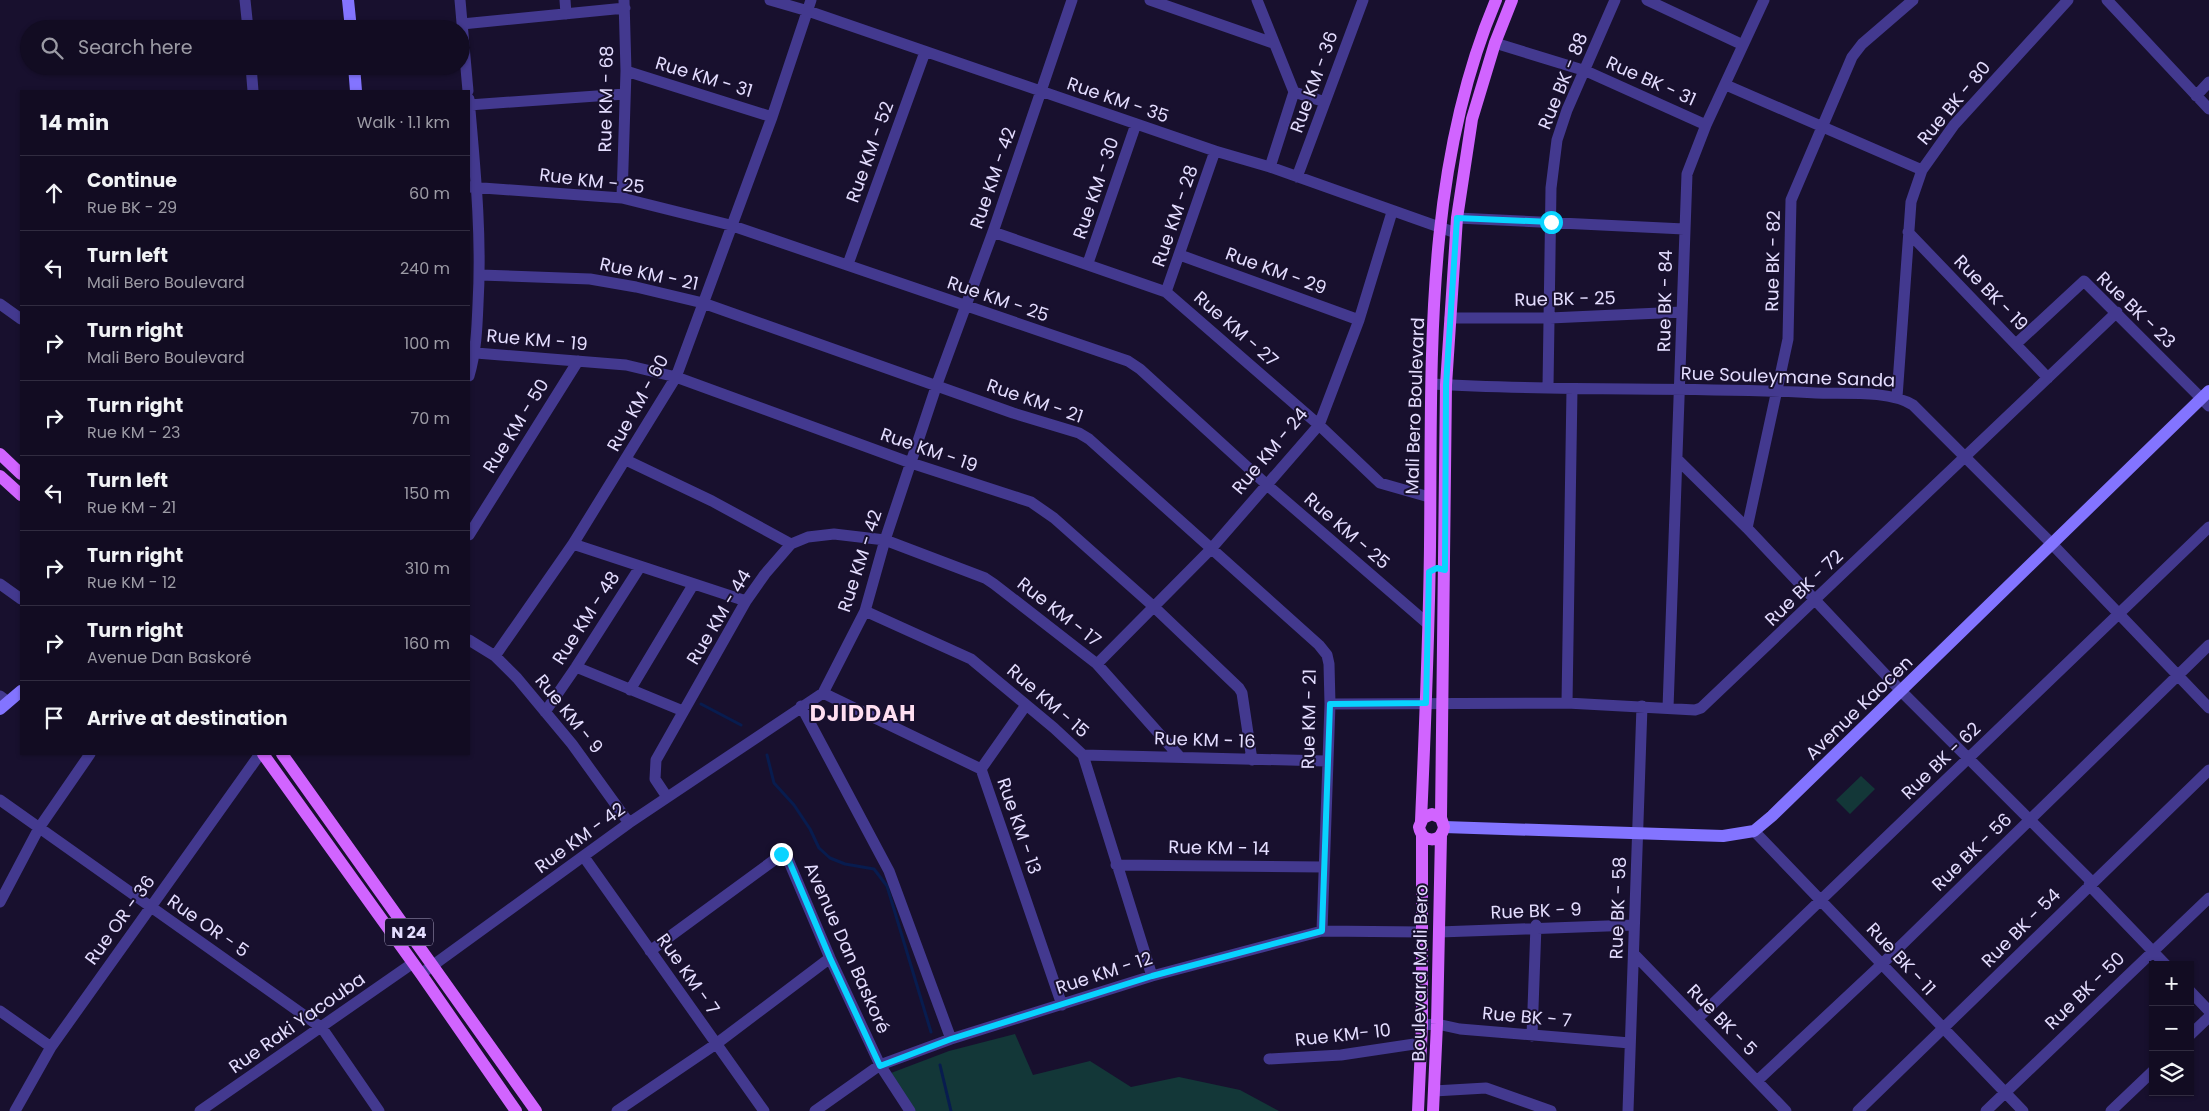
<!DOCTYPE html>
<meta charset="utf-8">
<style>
body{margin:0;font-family:Poppins,sans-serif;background:#1f1a2f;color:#f1f3f6}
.controls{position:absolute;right:15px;bottom:15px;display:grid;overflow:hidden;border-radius:0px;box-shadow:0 1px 4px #0004}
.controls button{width:45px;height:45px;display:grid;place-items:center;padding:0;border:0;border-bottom:1px solid #312c40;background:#120c22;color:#f1f3f6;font:25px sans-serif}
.stop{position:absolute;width:15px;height:15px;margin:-11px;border:4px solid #09d3ff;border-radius:50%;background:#fff}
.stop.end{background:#09d3ff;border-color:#fff;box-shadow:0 1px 5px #0008}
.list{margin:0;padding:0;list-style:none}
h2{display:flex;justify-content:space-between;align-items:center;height:65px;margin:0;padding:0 20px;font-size:21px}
h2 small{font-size:16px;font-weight:400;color:#9c9ba5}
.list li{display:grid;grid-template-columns:32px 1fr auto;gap:15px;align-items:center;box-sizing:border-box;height:75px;padding:0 20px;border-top:1px solid #312c40}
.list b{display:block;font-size:19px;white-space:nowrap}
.list p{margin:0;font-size:16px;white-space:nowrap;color:#9c9ba5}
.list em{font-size:16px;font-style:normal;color:#9c9ba5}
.icon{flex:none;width:28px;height:28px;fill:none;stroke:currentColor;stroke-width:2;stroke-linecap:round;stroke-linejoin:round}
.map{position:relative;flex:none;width:2209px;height:1111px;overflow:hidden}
.search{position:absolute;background:#120c22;box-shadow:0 1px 4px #0004;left:20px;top:20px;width:450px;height:55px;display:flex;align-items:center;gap:12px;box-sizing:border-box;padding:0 18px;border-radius:28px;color:#9c9ba5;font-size:19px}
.panel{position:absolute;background:#120c22;box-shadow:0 1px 4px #0004;left:20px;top:90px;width:450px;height:665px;border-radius:0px}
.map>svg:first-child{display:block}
.green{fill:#133738}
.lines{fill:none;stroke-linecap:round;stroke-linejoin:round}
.stream{stroke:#081c4f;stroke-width:3}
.street{stroke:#43398f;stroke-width:11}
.secondary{stroke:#8374ff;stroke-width:12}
.primary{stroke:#d164ff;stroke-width:12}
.route{stroke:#09d3ff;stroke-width:6}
.labels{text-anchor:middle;stroke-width:4;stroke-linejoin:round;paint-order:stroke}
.shield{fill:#18102e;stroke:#a7a0c0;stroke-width:1}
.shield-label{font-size:16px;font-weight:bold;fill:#e4ddff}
.street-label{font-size:18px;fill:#e4ddff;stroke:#18102e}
.district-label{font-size:22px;font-weight:bold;letter-spacing:1px;fill:#ffdff1;stroke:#18102e}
</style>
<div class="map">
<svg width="2209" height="1111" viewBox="0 0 2209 1111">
<rect width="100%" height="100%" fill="#18102e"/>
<path class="green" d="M 1861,776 L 1875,789 L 1850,814 L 1836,800 Z
M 1015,1034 L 1033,1075 L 1090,1061 L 1131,1087 L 1179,1077 L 1240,1090 L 1279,1111 L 914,1111 L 891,1073 L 949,1051 Z"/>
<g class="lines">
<path class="stream" d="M 701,704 L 741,725
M 767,755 L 774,783 L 794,805 L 810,829 L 819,848 L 830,858 L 845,864 L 874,869 L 887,886 L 931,1032
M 940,1065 L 951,1111"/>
<path class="street" d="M 245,0 L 248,29
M 460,0 L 468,91
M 565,0 L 566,14
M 770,0 L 808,11 L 1215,151 L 1270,167 L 1456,233
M 1150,0 L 1273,43
M 1257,0 L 1294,92 L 1325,102
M 1647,0 L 1743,45
M 2107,0 L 2209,109
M 462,24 L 625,8
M 1495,43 L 1586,71 L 1706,125
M 251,66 L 253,91
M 626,71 L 772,117
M 1726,85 L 1922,170
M 2196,96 L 2209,82
M 469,99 C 475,168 482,235 478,304 C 477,329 476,352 469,376
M 469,105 L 625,94
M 1270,167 L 1294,92
M 1297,177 L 1363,0
M 469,187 L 622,198 L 730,225 L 1128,361 L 1140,369 L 1266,484 L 1428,624
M 622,198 L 626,71 L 624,0
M 1457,218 L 1684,229
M 993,232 L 1166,292 L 1319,425 L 1380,483 L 1429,497
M 1908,232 L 2048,378
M 1180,255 L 1359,320
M 1088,263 L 1136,124
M 848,264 L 925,52
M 480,275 L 590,279 L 636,287 L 703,303 L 1013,413 L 1079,433 L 1089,439 L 1319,645 L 1327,655 L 1329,664 L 1330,704 L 1322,931
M 1166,292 L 1215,151
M 0,304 L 21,319
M 1450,318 L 1550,318 L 1682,312
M 2016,344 L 2084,281 L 2209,406
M 476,353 L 626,365 L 676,377 L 911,463 L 1031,502 L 1054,518 L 1153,606 L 1239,688 L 1242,693 L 1252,760
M 1432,384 C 1560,392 1688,386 1816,393 C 1845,394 1889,390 1913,405 L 2052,544 L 2209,708
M 1548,387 L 1551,188 L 1557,140 L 1567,110 L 1615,0
M 1897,397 L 1911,202 L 1922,170 L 1954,125 L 2068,0
M 626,460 L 712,501 L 791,544
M 1678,460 L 1747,528 L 1901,691 L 2092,882
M 1747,528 L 1788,339 L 1791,200 L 1852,57 L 1862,44 L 1913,0
M 469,535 L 578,361
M 573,544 L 746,601
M 0,584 L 21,599
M 865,611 L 971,659 L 1054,728 L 1083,755 L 1152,976
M 469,640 L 495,656 L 517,678 L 572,744 L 629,823
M 495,656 L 573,544 L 676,377 L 772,117 L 811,0
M 1097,664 L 1211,549 L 1319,425 L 1359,320 L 1392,212
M 576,667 L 683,711
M 630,690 L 693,585
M 823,693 L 981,769 L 1062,1005
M 0,696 L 8,702
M 1567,703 L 1572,389
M 1330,704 L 1567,703 L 1695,710 L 1701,708 L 2117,312
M 801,706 L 889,871 L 951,1039
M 1668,708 L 1687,174 L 1706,125 L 1764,0
M 545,712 L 576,667 L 640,567
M 1083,755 L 1326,761
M 981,769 L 1026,705
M 667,797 L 655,779 L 656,760 L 746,601 L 765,574 L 791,544 L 808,537 L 834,534 L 885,540 L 985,578 L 994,584 L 1097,664 L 1179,756
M 0,800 L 322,1028 L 379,1111
M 1754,831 L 2023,1111
M 584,857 L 764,1111
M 1116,865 L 1323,867
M 2089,885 L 2166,965
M 0,902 L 39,828 L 90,754
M 1439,932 L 1634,925
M 650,951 L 781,855 L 787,857 L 830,958 L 880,1065 L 910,1111
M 1634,954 L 1786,1111
M 421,974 L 629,823 L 823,693 L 865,611 L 885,540 L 937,384 L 993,232 L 1072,0
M 2190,991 L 2209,1011
M 0,1011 L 51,1047
M 1697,1019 L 2209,527
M 1422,1025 L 1437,1024 L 1460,1029 L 1630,1043
M 2190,1035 L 2209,1017
M 1532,1036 L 1536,925
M 1269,1059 L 1341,1055 L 1421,1043
M 1757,1081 L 1882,964 L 2209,645
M 1434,1091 L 1486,1088 L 1551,1111
M 15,1111 L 51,1047 L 260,754
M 200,1111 L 413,963
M 617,1111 L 716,1044 L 830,958
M 815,1111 L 880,1065 L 951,1039 L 1152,976 L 1322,931 L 1422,932
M 1628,1111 L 1642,706
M 1858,1111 L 2209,770
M 1986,1111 L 2209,898
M 2111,1111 L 2153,1071"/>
<path class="secondary" d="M 348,0 L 351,29
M 354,66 L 356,91
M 0,709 L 21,691
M 1444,827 L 1723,836 L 1754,831 L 1772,816 L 2209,391"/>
<path class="primary" d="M 0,454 L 21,474
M 0,476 L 21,495
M 263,754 L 421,974 L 516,1111
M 282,754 L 536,1111
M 1441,818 L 1432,814 L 1423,818 L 1419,827 C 1422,843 1441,844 1444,827 L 1441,818 L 1446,385 L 1457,218 L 1472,119 L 1495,43 L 1512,0
M 1421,821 C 1425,729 1429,638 1430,546 C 1432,363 1423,172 1496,0
M 1418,1111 L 1422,1025 L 1422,836
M 1433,1111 L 1437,1024 L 1441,835"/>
</g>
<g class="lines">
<path class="route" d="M 781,854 L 787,856 L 830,958 L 880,1066 L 951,1039 L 1152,976 L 1322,931 L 1330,704 L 1426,703 L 1429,572 L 1437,568 L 1445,570 L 1446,385 L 1457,218 L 1551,222"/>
</g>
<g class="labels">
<rect class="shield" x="385" y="918.5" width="48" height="27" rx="4"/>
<g class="shield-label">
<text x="409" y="938">N 24</text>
</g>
<g class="street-label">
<text transform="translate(704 77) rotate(17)" y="6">Rue KM - 31</text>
<text transform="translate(1563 81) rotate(-68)" y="6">Rue BK - 88</text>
<text transform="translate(1651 81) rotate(24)" y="6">Rue BK - 31</text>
<text transform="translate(1314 82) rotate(-70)" y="6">Rue KM - 36</text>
<text transform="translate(606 99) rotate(-89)" y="6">Rue KM - 68</text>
<text transform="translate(1118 100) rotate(19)" y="6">Rue KM - 35</text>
<text transform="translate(1954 103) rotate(-50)" y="6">Rue BK - 80</text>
<text transform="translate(870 152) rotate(-70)" y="6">Rue KM - 52</text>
<text transform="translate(993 178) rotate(-71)" y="6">Rue KM - 42</text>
<text transform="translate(592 181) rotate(7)" y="6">Rue KM - 25</text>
<text transform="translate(1096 188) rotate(-71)" y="6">Rue KM - 30</text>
<text transform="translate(1175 216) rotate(-71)" y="6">Rue KM - 28</text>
<text transform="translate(1773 261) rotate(-89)" y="6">Rue BK - 82</text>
<text transform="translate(1276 271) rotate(20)" y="6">Rue KM - 29</text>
<text transform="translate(649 274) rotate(12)" y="6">Rue KM - 21</text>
<text transform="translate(1991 293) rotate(46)" y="6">Rue BK - 19</text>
<text transform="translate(998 299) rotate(19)" y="6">Rue KM - 25</text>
<text transform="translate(1565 299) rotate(-1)" y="6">Rue BK - 25</text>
<text transform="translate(1665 301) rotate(-89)" y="6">Rue BK - 84</text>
<text transform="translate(2136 310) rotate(44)" y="6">Rue BK - 23</text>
<text transform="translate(1236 329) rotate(41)" y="6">Rue KM - 27</text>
<text transform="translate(537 340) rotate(5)" y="6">Rue KM - 19</text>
<text transform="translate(1788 377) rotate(2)" y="6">Rue Souleymane Sanda</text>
<text transform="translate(1035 401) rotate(19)" y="6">Rue KM - 21</text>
<text transform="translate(638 403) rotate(-61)" y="6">Rue KM - 60</text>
<text transform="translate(1415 406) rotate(-88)" y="6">Mali Bero Boulevard</text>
<text transform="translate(516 426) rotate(-58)" y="6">Rue KM - 50</text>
<text transform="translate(929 450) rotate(19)" y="6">Rue KM - 19</text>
<text transform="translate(1270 451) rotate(-50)" y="6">Rue KM - 24</text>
<text transform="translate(1347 531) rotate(41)" y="6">Rue KM - 25</text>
<text transform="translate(860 561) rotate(-72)" y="6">Rue KM - 42</text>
<text transform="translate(1804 588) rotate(-44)" y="6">Rue BK - 72</text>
<text transform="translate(1059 612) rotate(38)" y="6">Rue KM - 17</text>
<text transform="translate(719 617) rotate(-59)" y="6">Rue KM - 44</text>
<text transform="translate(586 618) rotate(-57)" y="6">Rue KM - 48</text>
<text transform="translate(1048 701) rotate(41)" y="6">Rue KM - 15</text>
<text transform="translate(1859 708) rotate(-44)" y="6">Avenue Kaocen</text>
<text transform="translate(569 714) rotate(51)" y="6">Rue KM - 9</text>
<text transform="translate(1309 719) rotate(-89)" y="6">Rue KM - 21</text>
<text transform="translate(1205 740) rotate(2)" y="6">Rue KM - 16</text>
<text transform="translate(1941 761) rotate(-44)" y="6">Rue BK - 62</text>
<text transform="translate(1019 826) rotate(71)" y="6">Rue KM - 13</text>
<text transform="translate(580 838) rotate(-36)" y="6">Rue KM - 42</text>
<text transform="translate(1219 848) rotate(1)" y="6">Rue KM - 14</text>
<text transform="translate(1972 852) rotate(-44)" y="6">Rue BK - 56</text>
<text transform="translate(1618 908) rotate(-88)" y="6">Rue BK - 58</text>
<text transform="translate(1536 911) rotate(-2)" y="6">Rue BK - 9</text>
<text transform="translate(120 920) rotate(-54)" y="6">Rue OR - 36</text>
<text transform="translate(208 926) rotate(35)" y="6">Rue OR - 5</text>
<text transform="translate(2021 928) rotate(-45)" y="6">Rue BK - 54</text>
<text transform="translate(847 948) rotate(66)" y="6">Avenue Dan Baskoré</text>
<text transform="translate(1901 959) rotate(47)" y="6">Rue BK - 11</text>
<text transform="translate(1104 973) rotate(-18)" y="6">Rue KM - 12</text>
<text transform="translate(1420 973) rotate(-89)" y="6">Boulevard Mali Bero</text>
<text transform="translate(688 974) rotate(55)" y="6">Rue KM - 7</text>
<text transform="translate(2085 991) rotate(-44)" y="6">Rue BK - 50</text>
<text transform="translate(1527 1017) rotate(5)" y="6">Rue BK - 7</text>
<text transform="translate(1722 1020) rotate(46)" y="6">Rue BK - 5</text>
<text transform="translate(297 1023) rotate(-35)" y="6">Rue Raki Yacouba</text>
<text transform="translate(1343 1035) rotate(-6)" y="6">Rue KM- 10</text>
</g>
<g class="district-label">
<text x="863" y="721">DJIDDAH</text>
</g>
</g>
</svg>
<div class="controls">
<button>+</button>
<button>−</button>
<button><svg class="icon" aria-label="layers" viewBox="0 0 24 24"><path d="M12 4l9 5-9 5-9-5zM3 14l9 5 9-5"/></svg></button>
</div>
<div class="stop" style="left:1551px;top:222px"></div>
<div class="stop end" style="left:781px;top:854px"></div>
<div class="search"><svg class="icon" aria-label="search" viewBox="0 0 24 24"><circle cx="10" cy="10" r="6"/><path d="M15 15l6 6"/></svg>Search here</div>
<section class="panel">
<h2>14 min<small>Walk · 1.1 km</small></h2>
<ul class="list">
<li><svg class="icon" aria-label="ahead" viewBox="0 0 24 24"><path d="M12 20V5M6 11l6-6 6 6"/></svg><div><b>Continue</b><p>Rue BK - 29</p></div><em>60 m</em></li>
<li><svg class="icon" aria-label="left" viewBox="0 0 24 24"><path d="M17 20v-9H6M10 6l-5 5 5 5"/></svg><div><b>Turn left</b><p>Mali Bero Boulevard</p></div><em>240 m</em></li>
<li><svg class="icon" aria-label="right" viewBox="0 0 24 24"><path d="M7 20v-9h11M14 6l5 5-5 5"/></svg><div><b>Turn right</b><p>Mali Bero Boulevard</p></div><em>100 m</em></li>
<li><svg class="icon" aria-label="right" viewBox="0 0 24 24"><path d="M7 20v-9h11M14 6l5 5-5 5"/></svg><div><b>Turn right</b><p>Rue KM - 23</p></div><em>70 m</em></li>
<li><svg class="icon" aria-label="left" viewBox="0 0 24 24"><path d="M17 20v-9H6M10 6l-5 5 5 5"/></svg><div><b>Turn left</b><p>Rue KM - 21</p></div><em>150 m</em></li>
<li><svg class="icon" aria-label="right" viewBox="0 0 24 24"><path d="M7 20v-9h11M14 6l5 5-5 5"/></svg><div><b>Turn right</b><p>Rue KM - 12</p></div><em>310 m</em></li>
<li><svg class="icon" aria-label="right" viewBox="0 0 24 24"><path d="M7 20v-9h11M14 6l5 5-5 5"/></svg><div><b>Turn right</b><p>Avenue Dan Baskoré</p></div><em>160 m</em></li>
<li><svg class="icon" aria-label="arrive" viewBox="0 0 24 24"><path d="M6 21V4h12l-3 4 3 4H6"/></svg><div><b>Arrive at destination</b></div></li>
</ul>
</section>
</div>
